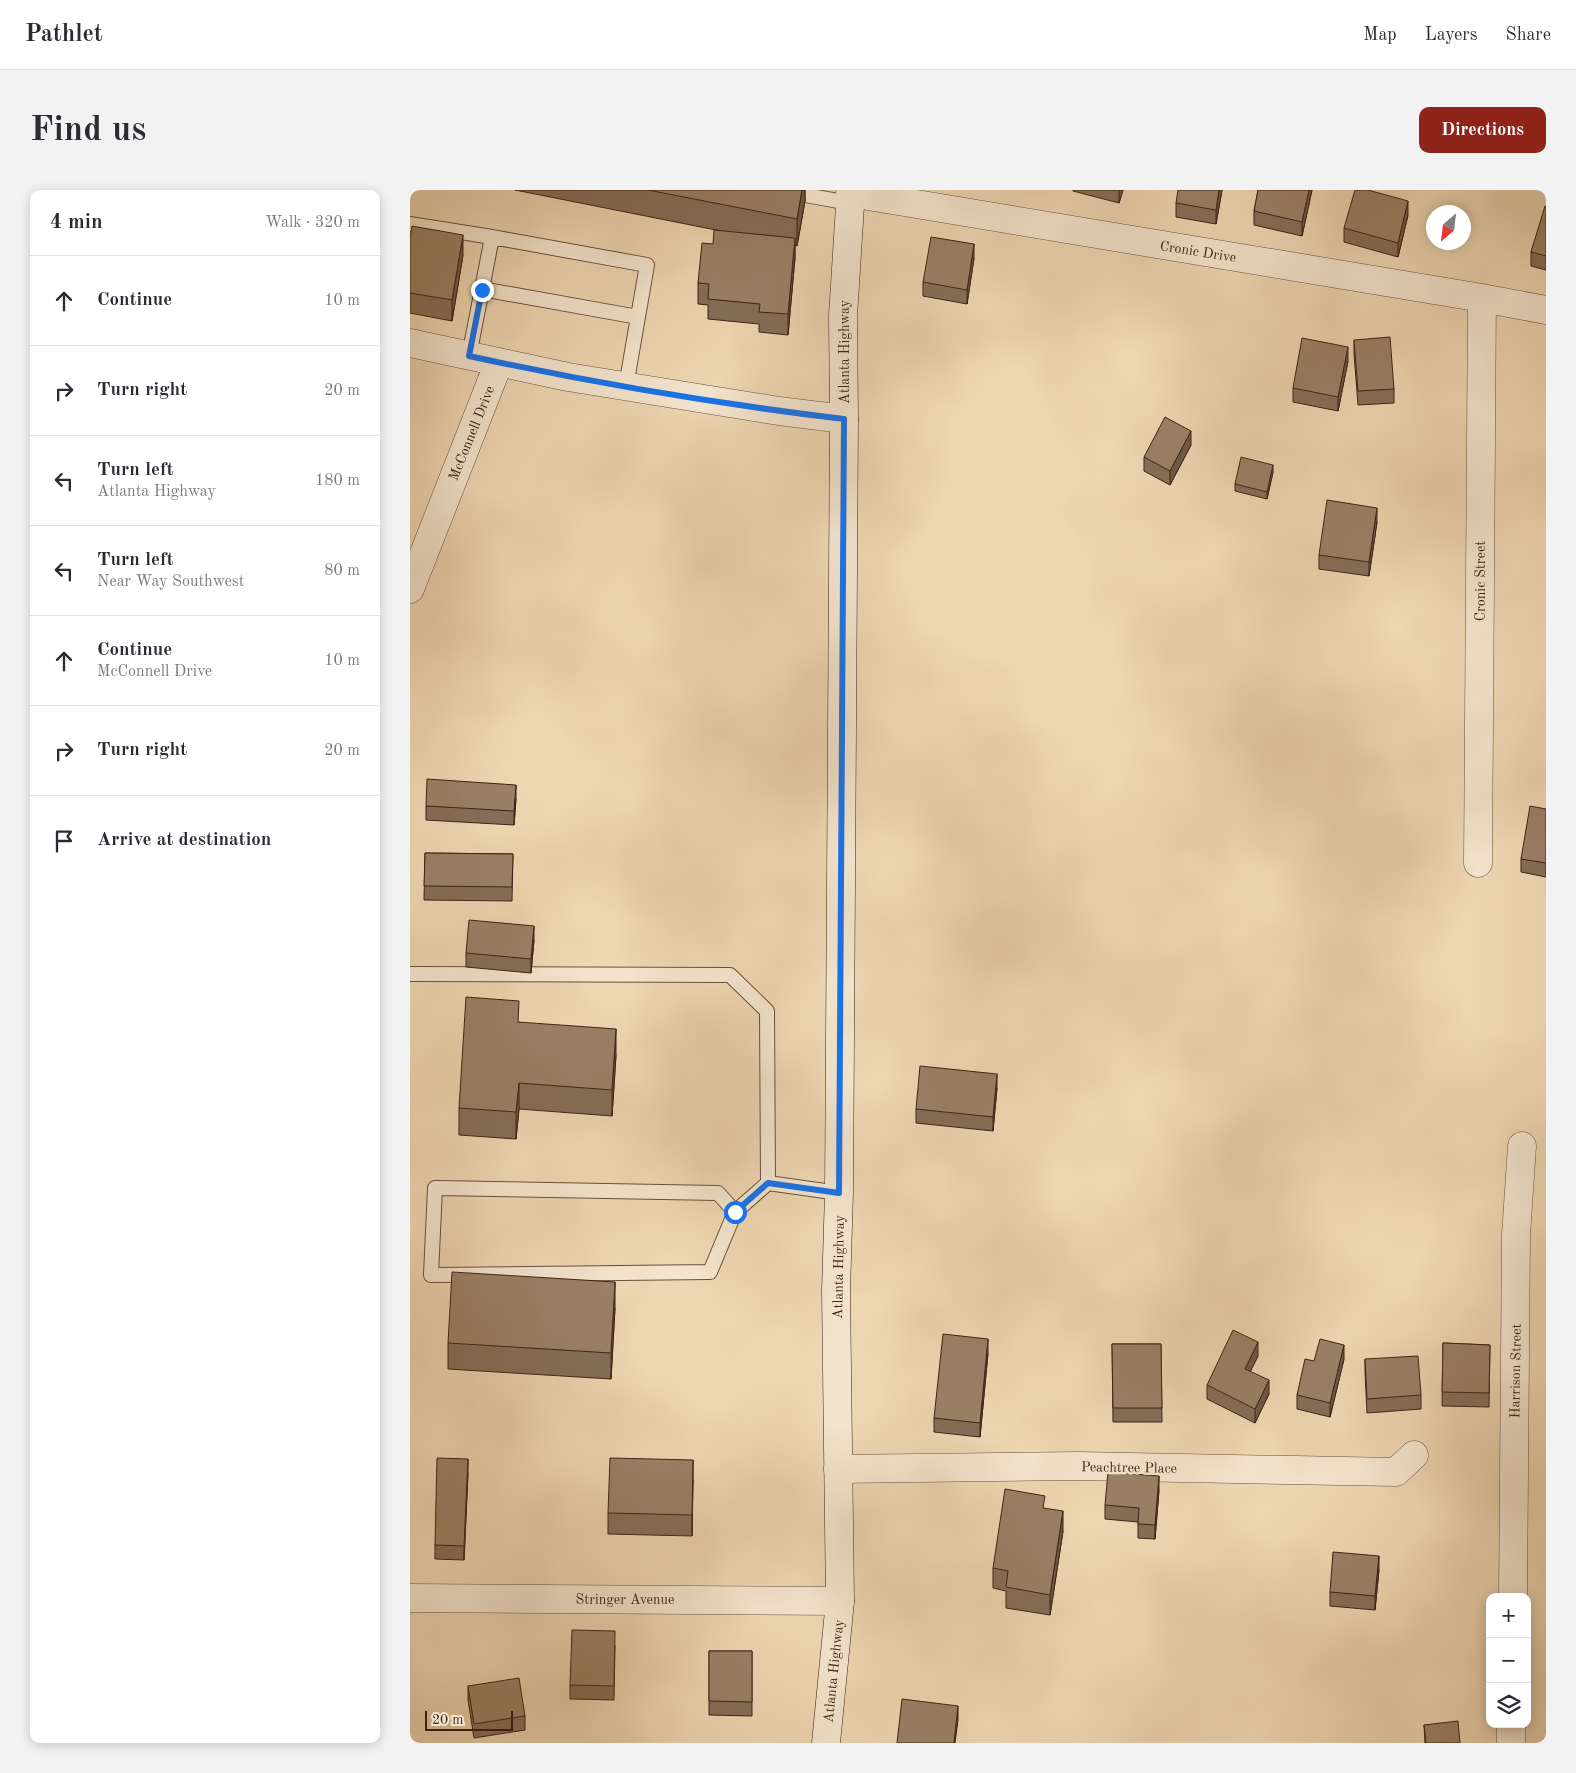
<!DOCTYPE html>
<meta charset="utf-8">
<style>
body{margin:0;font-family:"Old Standard TT",serif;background:#f2f2f3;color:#2b2b33}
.controls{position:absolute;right:15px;bottom:15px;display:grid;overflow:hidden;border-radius:10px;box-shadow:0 2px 12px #0003}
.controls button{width:45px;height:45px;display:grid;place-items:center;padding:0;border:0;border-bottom:1px solid #e1e1e2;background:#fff;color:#2b2b33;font:25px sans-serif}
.compass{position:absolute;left:1016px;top:15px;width:45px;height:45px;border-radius:50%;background:#fff;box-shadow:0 2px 12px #0003;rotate:208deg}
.scale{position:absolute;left:15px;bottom:12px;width:88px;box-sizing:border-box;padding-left:5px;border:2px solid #3d2214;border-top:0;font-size:14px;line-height:18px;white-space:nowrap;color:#3d2214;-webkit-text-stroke:4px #f3e4cd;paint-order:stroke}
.stop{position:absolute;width:15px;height:15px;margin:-11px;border:4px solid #1a73e8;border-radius:50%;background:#fff}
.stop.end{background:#1a73e8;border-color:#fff;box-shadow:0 1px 5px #0008}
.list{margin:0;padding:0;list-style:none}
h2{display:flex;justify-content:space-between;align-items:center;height:65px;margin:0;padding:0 20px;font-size:21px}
h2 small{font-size:16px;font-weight:400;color:#7c7c81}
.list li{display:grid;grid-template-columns:32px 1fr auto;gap:15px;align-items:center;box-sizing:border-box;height:90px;padding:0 20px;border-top:1px solid #e1e1e2}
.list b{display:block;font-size:19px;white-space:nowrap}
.list p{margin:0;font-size:16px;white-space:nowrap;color:#7c7c81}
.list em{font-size:16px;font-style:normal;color:#7c7c81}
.icon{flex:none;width:28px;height:28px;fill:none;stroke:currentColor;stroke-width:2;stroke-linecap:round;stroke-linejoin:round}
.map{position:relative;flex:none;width:1136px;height:1553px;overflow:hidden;border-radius:10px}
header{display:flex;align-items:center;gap:30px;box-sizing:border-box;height:70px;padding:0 25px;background:#fff;border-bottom:1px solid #e1e1e2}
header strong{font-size:24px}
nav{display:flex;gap:28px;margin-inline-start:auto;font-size:18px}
.intro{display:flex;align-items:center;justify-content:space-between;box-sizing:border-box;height:120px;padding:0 30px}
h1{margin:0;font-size:35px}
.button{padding:12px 22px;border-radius:10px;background:#8f2418;color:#fff;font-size:18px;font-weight:700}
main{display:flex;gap:30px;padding:0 30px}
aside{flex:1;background:#fff;border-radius:10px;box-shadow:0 2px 12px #0003}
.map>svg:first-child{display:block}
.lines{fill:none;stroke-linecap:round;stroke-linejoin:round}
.lane-casing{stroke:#694f3c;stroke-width:16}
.street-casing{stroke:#694f3c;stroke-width:29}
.secondary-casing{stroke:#3d2214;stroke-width:29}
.lane{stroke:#f3e4cd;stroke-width:14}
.street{stroke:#f3e4cd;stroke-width:28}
.secondary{stroke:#f3e4cd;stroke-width:28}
.wall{fill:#846e58;stroke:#3d2214}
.shaded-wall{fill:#6b5a47;stroke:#3d2214}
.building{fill:#998066;stroke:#3d2214}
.route{stroke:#1a73e8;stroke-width:6}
.labels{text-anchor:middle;stroke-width:5;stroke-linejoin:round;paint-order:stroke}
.street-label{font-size:14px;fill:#3d2214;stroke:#f3e4cd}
</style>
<header>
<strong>Pathlet</strong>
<nav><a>Map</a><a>Layers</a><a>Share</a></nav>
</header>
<div class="intro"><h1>Find us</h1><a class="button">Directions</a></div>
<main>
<aside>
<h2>4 min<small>Walk · 320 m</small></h2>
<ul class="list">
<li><svg class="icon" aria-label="ahead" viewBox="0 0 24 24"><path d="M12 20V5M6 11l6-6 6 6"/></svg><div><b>Continue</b></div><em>10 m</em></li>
<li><svg class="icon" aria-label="right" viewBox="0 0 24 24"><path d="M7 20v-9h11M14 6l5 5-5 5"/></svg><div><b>Turn right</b></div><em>20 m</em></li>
<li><svg class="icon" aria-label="left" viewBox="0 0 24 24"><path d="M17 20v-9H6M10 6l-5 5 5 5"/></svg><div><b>Turn left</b><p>Atlanta Highway</p></div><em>180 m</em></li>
<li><svg class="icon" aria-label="left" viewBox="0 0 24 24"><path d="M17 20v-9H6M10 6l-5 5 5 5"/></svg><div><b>Turn left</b><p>Near Way Southwest</p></div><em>80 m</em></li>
<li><svg class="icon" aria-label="ahead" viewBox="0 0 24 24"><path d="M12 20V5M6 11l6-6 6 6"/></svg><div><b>Continue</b><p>McConnell Drive</p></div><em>10 m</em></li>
<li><svg class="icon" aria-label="right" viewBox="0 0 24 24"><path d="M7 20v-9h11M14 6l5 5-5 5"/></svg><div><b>Turn right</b></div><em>20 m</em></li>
<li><svg class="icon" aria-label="arrive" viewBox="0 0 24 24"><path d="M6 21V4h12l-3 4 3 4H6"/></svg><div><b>Arrive at destination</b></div></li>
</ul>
</aside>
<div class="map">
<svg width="1136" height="1553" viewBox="0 0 1136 1553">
<rect width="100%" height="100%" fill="#edd6b2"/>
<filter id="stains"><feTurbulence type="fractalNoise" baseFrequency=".004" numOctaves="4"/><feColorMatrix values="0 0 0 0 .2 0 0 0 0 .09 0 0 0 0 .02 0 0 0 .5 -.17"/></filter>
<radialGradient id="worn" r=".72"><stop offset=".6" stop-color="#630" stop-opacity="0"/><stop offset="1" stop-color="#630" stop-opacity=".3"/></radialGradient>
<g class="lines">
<defs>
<path id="lane" d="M 368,0 L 439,13
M 0,34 L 82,47
M 59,166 L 72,99
M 216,196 L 237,75 L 82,47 L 72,99 L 228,127
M 0,784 L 320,785 L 357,821 L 358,993 L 429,1003
M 325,1022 L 308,1003 L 25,998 L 21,1085 L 300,1082 L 325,1022 L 358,993"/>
<path id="street" d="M 440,3 L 1072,108 L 1136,120
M 0,153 L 158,187 L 369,221 L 434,229
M 0,399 L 89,172
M 1068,673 L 1072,108
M 428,1279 L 668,1276 L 986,1282 L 1004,1265
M 1103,1407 L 1106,1045 L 1112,956
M 0,1408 L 430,1411
M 1101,1553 L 1101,1534"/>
<path id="secondary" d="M 416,1553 L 430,1411 L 426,1101 L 429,1003 L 434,229 L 433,126 L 441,0"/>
</defs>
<use href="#lane" class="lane-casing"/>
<use href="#street" class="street-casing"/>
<use href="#secondary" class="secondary-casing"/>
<use href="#lane" class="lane"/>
<use href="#street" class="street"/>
<use href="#secondary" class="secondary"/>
</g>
<path class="wall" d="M 105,0 L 395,0 L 395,11 L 387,56 L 385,55 L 385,68 L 378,145 L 349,142 L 349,134 L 298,129 L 298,115 L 288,114 L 288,93 L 303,54 L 311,41 Z
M 663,0 L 713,0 L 709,13 L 663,1 Z
M 812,0 L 806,34 L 766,27 L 766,13 Z
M 848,0 L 902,0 L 892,46 L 844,35 L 844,21 Z
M 1136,16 L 1136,80 L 1121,76 L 1121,62 Z
M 998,25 L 988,67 L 934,52 L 934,38 Z
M 0,48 L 53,65 L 42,131 L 0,123 Z
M 564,68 L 557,114 L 513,106 L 513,92 Z
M 944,150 L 984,199 L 984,213 L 948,215 L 944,164 Z
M 938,171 L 928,221 L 883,212 L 883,198 Z
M 781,255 L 760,295 L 734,281 L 734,267 Z
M 863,282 L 857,309 L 825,301 L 825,294 Z
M 967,332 L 959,386 L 909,379 L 909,365 Z
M 106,609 L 104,635 L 16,630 L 16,616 Z
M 1136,619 L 1136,687 L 1111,682 L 1111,669 Z
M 15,663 L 103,664 L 102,711 L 14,710 Z
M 124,750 L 121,783 L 56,777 L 56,763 Z
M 109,832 L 206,865 L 202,926 L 109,919 L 106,949 L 49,945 L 49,918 Z
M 587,898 L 583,941 L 506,933 L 506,919 Z
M 205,1118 L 201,1189 L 38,1179 L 38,1153 Z
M 1033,1153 L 1080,1155 L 1079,1217 L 1032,1216 Z
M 702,1154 L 751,1154 L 752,1232 L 703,1232 Z
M 578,1163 L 570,1247 L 524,1242 L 524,1228 Z
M 848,1166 L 840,1181 L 859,1204 L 845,1233 L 797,1209 L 797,1195 Z
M 934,1169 L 920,1227 L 887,1219 L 887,1205 L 904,1171 Z
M 955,1169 L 1011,1205 L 1011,1219 L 957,1223 L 955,1183 Z
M 58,1283 L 54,1370 L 25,1369 L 25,1355 Z
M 283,1290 L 282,1346 L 198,1344 L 198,1323 Z
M 749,1300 L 745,1349 L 728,1348 L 728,1332 L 695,1329 L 695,1315 Z
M 635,1318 L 653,1341 L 640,1425 L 596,1418 L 596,1401 L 583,1398 L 583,1378 Z
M 969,1380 L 965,1420 L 920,1416 L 920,1402 Z
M 205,1455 L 204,1510 L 160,1509 L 160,1495 Z
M 299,1461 L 342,1461 L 342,1526 L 299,1525 Z
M 58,1496 L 115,1526 L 115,1540 L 64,1548 L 58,1510 Z
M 1014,1535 L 1050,1553 L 1015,1553 Z"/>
<path class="shaded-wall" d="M 392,0 L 395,0 L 395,11 L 387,56 L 387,29 Z
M 709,0 L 713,0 L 709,13 Z
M 809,0 L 812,0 L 806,34 L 806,20 Z
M 899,0 L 902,0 L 892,46 L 892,32 Z
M 998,11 L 998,25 L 988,67 L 988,53 Z
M 53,45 L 53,65 L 42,131 L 42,110 Z
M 385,48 L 385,68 L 378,145 L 378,124 Z
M 564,54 L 564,68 L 557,114 L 557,100 Z
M 938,157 L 938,171 L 928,221 L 928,207 Z
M 781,241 L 781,255 L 760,295 L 760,281 Z
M 863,275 L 863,282 L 857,309 L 857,302 Z
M 967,318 L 967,332 L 959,386 L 959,372 Z
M 106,595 L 106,609 L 104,635 L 104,621 Z
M 124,736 L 124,750 L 121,783 L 121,769 Z
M 206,839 L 206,865 L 202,926 L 202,900 Z
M 587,884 L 587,898 L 583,941 L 583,927 Z
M 109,893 L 109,919 L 106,949 L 106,922 Z
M 205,1092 L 205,1118 L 201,1189 L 201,1163 Z
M 578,1149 L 578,1163 L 570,1247 L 570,1233 Z
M 848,1152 L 848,1166 L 835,1193 L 835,1179 Z
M 934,1155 L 934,1169 L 920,1227 L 920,1213 Z
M 859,1190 L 859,1204 L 845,1233 L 845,1219 Z
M 58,1269 L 58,1283 L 54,1370 L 54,1356 Z
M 283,1270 L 283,1290 L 282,1346 L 282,1325 Z
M 749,1286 L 749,1300 L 745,1349 L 745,1335 Z
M 653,1321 L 653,1341 L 640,1425 L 640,1405 Z
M 969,1366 L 969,1380 L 965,1420 L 965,1406 Z
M 548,1516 L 548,1530 L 545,1553 L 544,1553 Z"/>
<path class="building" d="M 238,0 L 392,0 L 387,29 Z
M 768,0 L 809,0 L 806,20 L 766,13 Z
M 848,0 L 899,0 L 892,32 L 844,21 Z
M 945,0 L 958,0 L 998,11 L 988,53 L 934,38 Z
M 1135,16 L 1136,16 L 1136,66 L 1121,62 Z
M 2,36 L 53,45 L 42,110 L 0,103 L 0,48 Z
M 304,40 L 385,48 L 378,124 L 349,122 L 350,114 L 298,109 L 299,94 L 288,93 L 292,53 L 303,54 Z
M 521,47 L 564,54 L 557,100 L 513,92 Z
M 980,147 L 984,199 L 948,201 L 944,150 Z
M 892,148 L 938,157 L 928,207 L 883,198 Z
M 755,227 L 781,241 L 760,281 L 734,267 Z
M 831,267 L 863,275 L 857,302 L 825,294 Z
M 917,310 L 967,318 L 959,372 L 909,365 Z
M 17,589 L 106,595 L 104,621 L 16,616 Z
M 1120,616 L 1136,619 L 1136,673 L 1111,669 Z
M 15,663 L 103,664 L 102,697 L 14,696 Z
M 59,730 L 124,736 L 121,769 L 56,763 Z
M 56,807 L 109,811 L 108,832 L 206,839 L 202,900 L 109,893 L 106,922 L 49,918 Z
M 510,876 L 587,884 L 583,927 L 506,919 Z
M 42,1082 L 205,1092 L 201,1163 L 38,1153 Z
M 823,1140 L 848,1152 L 835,1179 L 859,1190 L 845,1219 L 797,1195 Z
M 533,1144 L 578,1149 L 570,1233 L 524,1228 Z
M 910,1149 L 934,1155 L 920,1213 L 887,1205 L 895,1169 L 904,1171 Z
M 1033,1153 L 1080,1155 L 1079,1203 L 1032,1202 Z
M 702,1154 L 751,1154 L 752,1218 L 703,1218 Z
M 1008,1166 L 1011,1205 L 957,1209 L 955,1169 Z
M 27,1268 L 58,1269 L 54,1356 L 25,1355 Z
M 200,1268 L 283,1270 L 282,1325 L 198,1323 Z
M 698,1282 L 749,1286 L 745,1335 L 728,1334 L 729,1318 L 695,1315 Z
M 595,1299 L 635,1306 L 633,1318 L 653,1321 L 640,1405 L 596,1397 L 598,1381 L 583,1378 Z
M 923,1362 L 969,1366 L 965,1406 L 920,1402 Z
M 162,1440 L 205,1441 L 204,1496 L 160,1495 Z
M 299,1461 L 342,1461 L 342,1512 L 299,1511 Z
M 109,1488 L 115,1526 L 64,1534 L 58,1496 Z
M 492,1509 L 548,1516 L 544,1553 L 487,1553 Z
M 1048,1531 L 1050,1553 L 1016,1553 L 1014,1535 Z"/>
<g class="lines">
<path class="route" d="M 72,100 L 59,166 C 183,193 308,214 434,229 L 429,1003 L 358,993 L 325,1022"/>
</g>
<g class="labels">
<g class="street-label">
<text transform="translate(788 61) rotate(9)" y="5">Cronic Drive</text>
<text transform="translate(434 162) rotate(-90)" y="5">Atlanta Highway</text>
<text transform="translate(61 243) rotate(-68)" y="5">McConnell Drive</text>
<text transform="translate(1070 391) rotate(-90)" y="5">Cronic Street</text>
<text transform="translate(428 1077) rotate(-89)" y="5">Atlanta Highway</text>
<text transform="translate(1105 1181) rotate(-89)" y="5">Harrison Street</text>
<text transform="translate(719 1277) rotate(1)" y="5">Peachtree Place</text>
<text x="215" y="1414">Stringer Avenue</text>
<text transform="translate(423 1481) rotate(-84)" y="5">Atlanta Highway</text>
</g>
</g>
<rect width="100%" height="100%" filter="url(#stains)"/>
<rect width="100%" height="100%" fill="url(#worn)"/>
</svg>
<div class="controls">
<button>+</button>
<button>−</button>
<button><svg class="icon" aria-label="layers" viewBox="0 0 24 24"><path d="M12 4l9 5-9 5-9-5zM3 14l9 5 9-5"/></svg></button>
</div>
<svg class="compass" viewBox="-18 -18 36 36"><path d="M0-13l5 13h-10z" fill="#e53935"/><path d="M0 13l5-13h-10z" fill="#7c7c81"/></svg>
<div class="scale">20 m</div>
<div class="stop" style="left:325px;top:1022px"></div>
<div class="stop end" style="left:72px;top:100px"></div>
</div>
</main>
